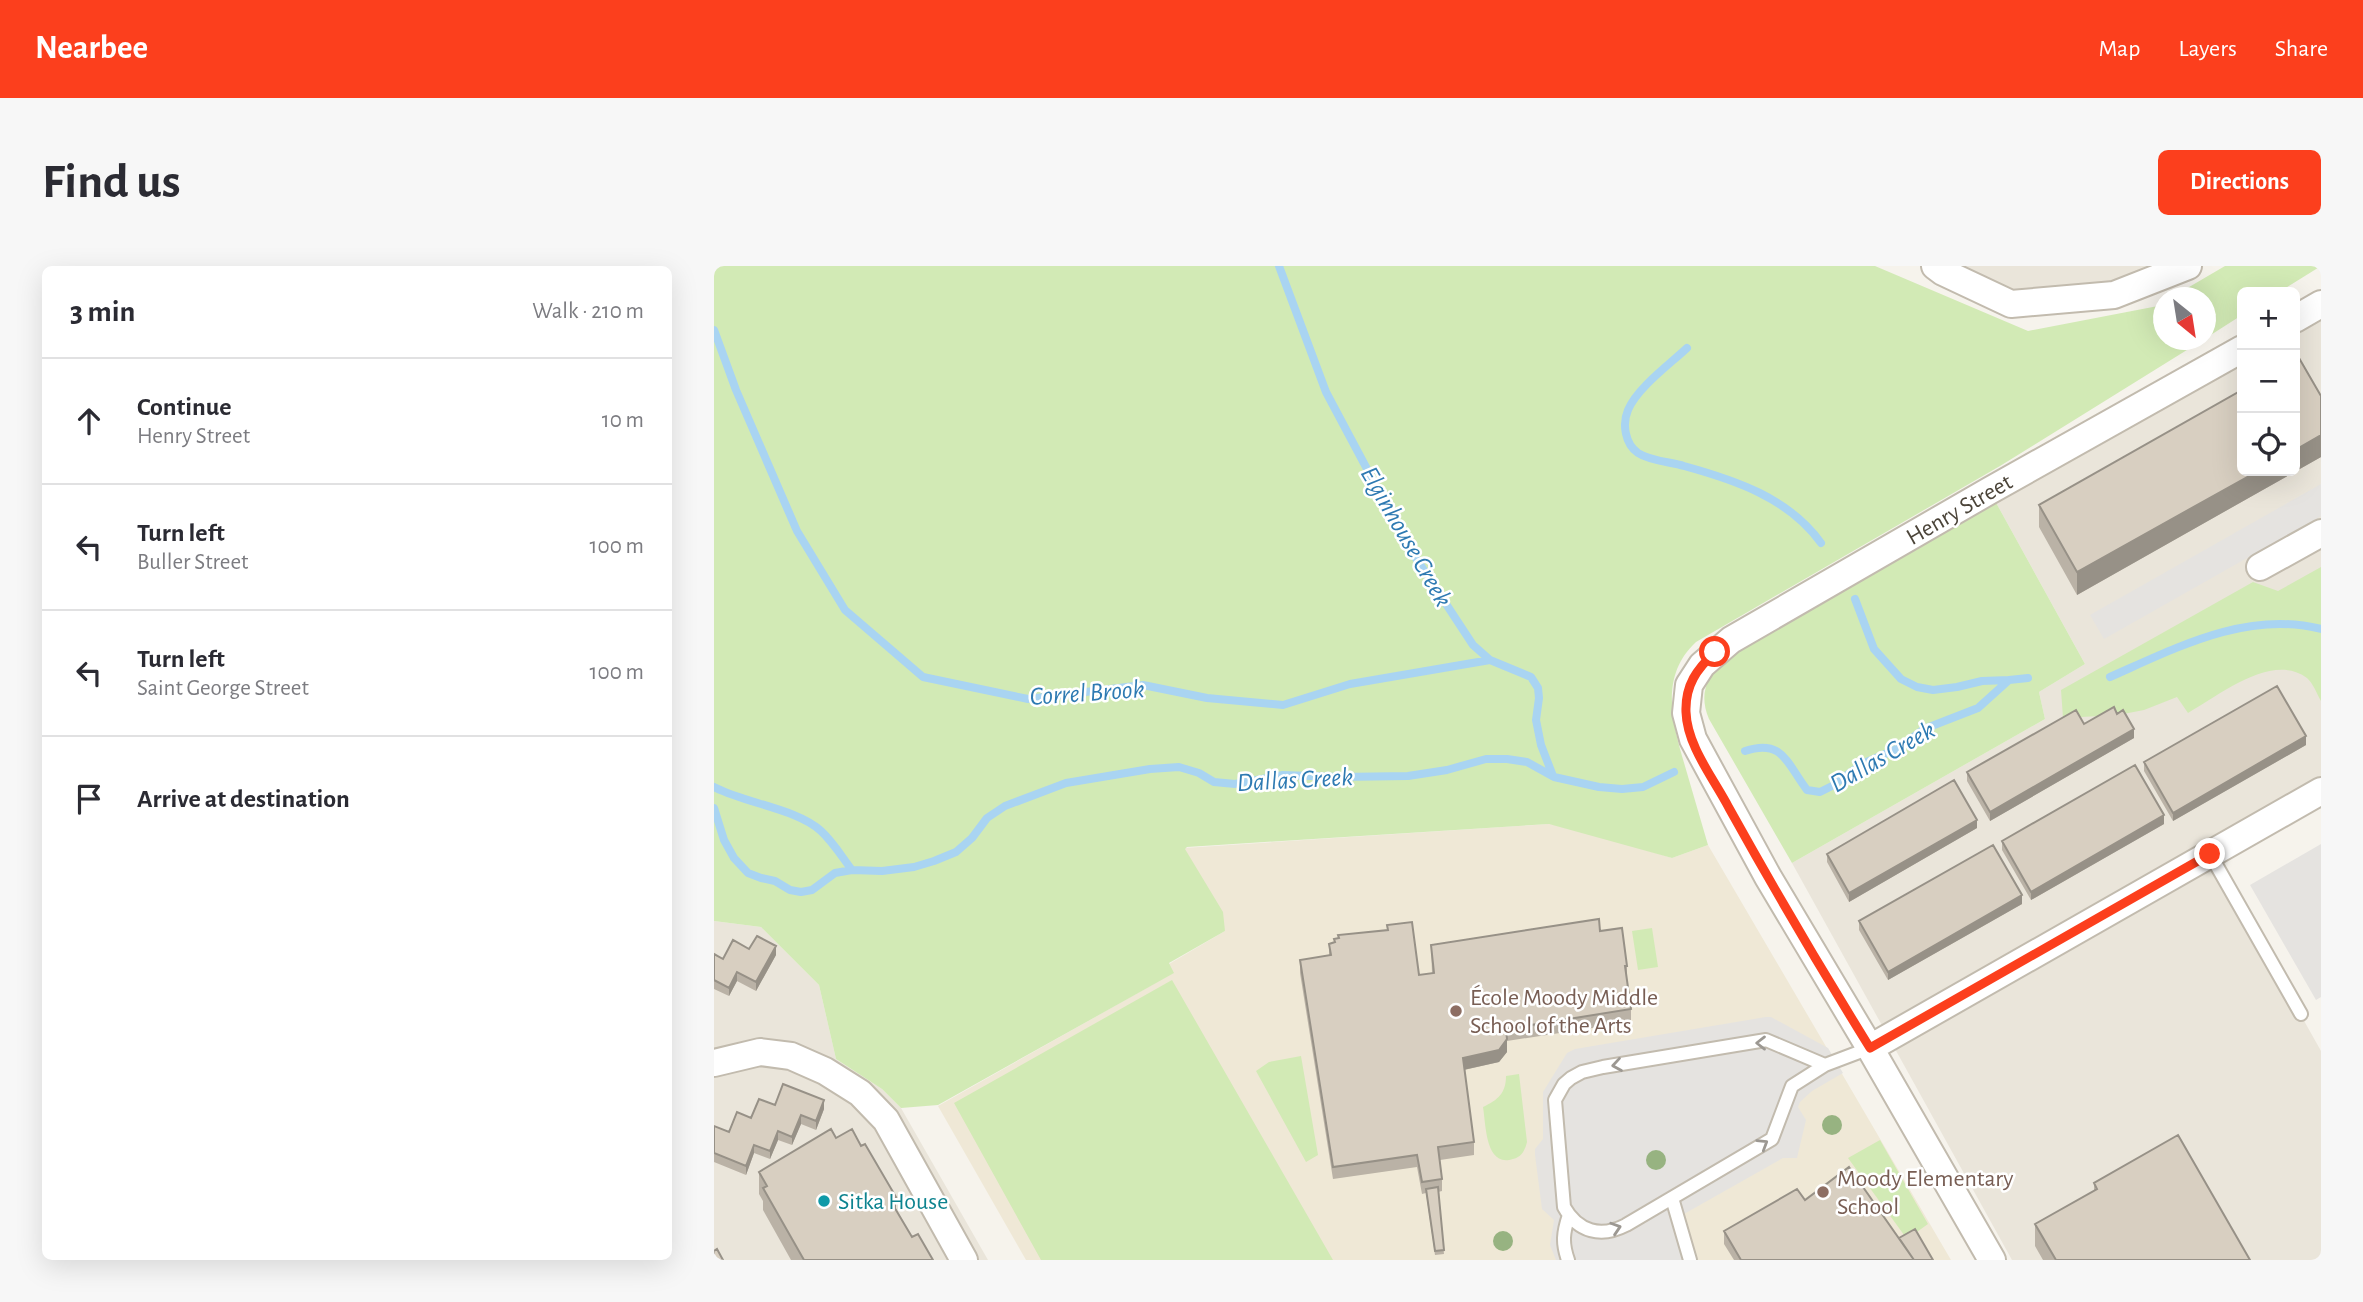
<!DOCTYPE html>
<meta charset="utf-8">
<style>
body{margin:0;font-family:"Alegreya Sans",sans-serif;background:#f7f7f7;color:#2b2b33}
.controls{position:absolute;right:21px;top:21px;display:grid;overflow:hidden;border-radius:10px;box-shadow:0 7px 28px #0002}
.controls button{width:63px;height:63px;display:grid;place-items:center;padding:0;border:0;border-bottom:2px solid #e1e1e2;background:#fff;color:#2b2b33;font:35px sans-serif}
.compass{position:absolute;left:1439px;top:21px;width:63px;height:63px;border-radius:50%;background:#fff;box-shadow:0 7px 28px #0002;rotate:150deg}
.stop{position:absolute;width:21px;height:21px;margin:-16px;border:5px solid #fc3f1d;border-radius:50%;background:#fff}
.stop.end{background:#fc3f1d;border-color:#fff;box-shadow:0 2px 7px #0008}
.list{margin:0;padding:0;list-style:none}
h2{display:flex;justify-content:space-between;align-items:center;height:91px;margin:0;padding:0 28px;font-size:30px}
h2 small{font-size:23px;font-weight:400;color:#7c7c81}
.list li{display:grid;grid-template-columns:46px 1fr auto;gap:21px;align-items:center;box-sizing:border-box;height:126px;padding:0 28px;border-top:2px solid #e1e1e2}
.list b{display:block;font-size:26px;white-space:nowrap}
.list p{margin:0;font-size:23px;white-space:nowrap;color:#7c7c81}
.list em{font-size:23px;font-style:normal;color:#7c7c81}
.icon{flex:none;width:38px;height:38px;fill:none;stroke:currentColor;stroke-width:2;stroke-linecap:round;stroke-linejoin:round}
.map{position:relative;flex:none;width:1607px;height:994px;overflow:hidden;border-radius:10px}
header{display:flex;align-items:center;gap:42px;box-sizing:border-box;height:98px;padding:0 35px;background:#fc3f1d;color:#fff}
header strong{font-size:33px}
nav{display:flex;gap:38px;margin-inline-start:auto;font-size:24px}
.intro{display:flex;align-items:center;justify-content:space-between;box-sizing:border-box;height:168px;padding:0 42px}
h1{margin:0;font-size:49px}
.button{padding:18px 32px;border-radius:10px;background:#fc3f1d;color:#fff;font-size:24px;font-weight:700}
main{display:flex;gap:42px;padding:0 42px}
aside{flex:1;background:#fff;border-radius:10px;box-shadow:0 7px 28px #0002}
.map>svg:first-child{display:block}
.residential{fill:#eae5da}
.education{fill:#efe8d6}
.green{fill:#d2eab5}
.parking{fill:#e5e3e0}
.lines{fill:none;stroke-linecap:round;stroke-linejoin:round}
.stream{stroke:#a9d4f2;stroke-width:8}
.service-casing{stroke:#c2bbae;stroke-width:16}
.minor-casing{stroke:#c2bbae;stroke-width:30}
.service{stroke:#fff;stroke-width:12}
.minor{stroke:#fff;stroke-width:26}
.tree{fill:#97b381}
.wall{fill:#bab2a6}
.shaded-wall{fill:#979187}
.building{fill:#d8cfc1;stroke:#979187;stroke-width:2}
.oneway{stroke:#9c9892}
.route{stroke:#fc3f1d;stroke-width:9}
.education-dot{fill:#8d6e63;stroke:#fff;stroke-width:2.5}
.culture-dot{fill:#0f9aa8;stroke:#fff;stroke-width:2.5}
.labels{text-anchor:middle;stroke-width:5;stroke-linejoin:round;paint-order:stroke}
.street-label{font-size:24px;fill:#4b4439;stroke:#fff}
.education-label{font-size:24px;fill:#785e54;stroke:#fff;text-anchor:start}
.culture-label{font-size:24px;fill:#0d838f;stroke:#fff;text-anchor:start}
.water-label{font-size:26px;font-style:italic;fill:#2e7ab2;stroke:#fff}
</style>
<header>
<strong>Nearbee</strong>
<nav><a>Map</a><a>Layers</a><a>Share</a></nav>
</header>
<div class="intro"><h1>Find us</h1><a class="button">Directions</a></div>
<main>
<aside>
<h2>3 min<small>Walk · 210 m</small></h2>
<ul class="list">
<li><svg class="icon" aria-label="ahead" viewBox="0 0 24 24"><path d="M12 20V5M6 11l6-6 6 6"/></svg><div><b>Continue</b><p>Henry Street</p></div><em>10 m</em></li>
<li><svg class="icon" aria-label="left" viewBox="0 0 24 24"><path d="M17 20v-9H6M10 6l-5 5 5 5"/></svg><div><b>Turn left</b><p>Buller Street</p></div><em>100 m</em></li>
<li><svg class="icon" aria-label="left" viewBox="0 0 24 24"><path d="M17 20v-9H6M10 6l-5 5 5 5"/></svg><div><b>Turn left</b><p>Saint George Street</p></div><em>100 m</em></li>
<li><svg class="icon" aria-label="arrive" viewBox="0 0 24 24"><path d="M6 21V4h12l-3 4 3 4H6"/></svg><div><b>Arrive at destination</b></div></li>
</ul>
</aside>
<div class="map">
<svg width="1607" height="994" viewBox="0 0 1607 994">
<rect width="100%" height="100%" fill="#f6f3ec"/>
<path class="residential" d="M 1228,0 L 1463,0 L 1397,25 L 1298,32 Z
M 1607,48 L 1607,539 L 1502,598 L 1607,785 L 1607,994 L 1298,994 L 1078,597 L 1331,453 L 1325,426 L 1371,398 L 1280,233 L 1528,92 L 1528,205 L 1581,205 L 1581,63 Z
M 0,655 L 47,661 L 105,719 L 122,793 L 168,823 L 187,842 L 274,994 L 0,994 Z"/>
<path class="education" d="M 835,558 L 857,561 L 958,592 L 994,579 L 1237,994 L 312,994 L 224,840 L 459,707 L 455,698 L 511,665 L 470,582 Z"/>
<path class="green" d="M 0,0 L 1161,0 L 1314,65 L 1444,40 L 1449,37 L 1450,74 L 1489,74 L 1286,200 L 982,376 C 943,412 960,462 973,507 C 980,531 987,555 994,579 L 958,592 L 835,558 L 473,581 L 471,583 L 509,646 L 511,665 L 455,697 L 460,707 L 224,839 L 187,842 L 168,823 L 122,793 L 105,719 L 47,661 L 0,655 Z
M 1511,0 L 1607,0 L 1565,26 L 1528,26 L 1528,49 L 1492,72 L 1492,32 L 1458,31 Z
M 1280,233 L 1371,398 L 1325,426 L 1331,453 L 1078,597 L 995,453 C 985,429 992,414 1007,394 Z
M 1607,301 L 1607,435 C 1603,428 1599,417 1593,412 C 1558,386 1506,429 1474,447 L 1463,431 L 1430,444 L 1404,449 L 1349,452 L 1347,424 L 1539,316 L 1564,325 Z
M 938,662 L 944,701 L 924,704 L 918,665 Z
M 458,714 L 619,994 L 327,994 L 240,837 Z
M 587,790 L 604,889 L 592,896 L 542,805 L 555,796 Z
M 805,808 L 813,876 C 811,884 808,891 799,893 C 771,902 772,858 769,841 C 784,834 792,827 792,810 Z
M 1166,874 L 1214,958 L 1193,973 L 1134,892 Z"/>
<path class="parking" d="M 1607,218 L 1607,250 L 1390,373 L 1376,349 Z
M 1607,578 L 1607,731 L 1602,734 L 1536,619 Z
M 1052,751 L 1057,751 L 1114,782 L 1129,807 L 1098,825 L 1086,836 L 1084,841 L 1092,854 L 1083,892 L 1069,892 L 970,948 L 984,994 L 842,994 L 836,979 L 840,954 L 828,943 L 821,889 L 821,883 L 829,873 L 829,826 L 853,787 L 861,783 Z"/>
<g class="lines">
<path class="stream" d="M 565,0 L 612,126 L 694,280 L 759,379 L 776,394 L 817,411 L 824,422 L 825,432 L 822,454 L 827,479 L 839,510
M 0,64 L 22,124 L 83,265 L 131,344 L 209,411 L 314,433 L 429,419 L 493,432 L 569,439 L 636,418 L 776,394
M 973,82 C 956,98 923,122 914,144 C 908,158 911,178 924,187 C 936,195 957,196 970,200 C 1021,214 1075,232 1107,277
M 1141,333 L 1160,383 L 1187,413 L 1203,421 L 1219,424 L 1243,421 L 1268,415 L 1295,414
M 1396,411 C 1462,382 1533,344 1607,363
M 1031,485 C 1069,472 1073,498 1093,524 L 1106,526 L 1118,520 L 1148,498 L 1185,482 L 1210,463 L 1264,442 L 1295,414 L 1314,412
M 0,521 C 30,537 84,543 107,565 C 119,576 128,591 138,604
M 0,542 L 10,574 L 20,592 L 34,607 L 47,612 L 61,615 L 76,624 L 87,626 L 98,624 L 121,607 L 138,604 L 168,605 L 200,601 L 220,595 L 242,586 L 258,572 L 273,552 L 291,540 L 352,517 L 436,503 L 465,501 L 485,507 L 500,516 L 521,518 L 569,509 L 625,511 L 694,510 L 733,504 L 772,493 L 793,493 L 813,496 L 840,511 L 885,521 L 908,523 L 929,521 L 960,506"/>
<defs>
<path id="service" d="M 1496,588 L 1587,748
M 1111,799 L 1052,774 L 889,801 L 868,806 L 857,812 L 850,818 L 841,834 L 850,941 C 864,966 887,972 912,959 L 1058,873 L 1078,820 L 1111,799 L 1156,782
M 958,932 L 976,994
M 854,994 C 848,977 849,967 855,949"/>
<path id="minor" d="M 1221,0 L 1229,6 L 1297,38 L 1400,29 L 1474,0
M 1581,53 L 1607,38
M 1546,301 L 1607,267
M 1156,782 L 1607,525
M 0,797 L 46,786 L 77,790 L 111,805 L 146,827 L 172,854 L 250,994
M 1278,994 L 1156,782 L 1054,611 L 979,473 L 972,447 L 975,419 L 988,399 L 1017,374 L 1275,225 L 1528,83"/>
</defs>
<use href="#service" class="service-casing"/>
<use href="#minor" class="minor-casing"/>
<use href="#service" class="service"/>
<use href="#minor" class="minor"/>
</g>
<g class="tree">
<circle cx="1118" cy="859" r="10"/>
<circle cx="942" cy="894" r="10"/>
<circle cx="789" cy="975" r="10"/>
</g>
<path class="wall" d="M 1607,130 L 1607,191 L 1363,329 L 1325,261 L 1325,239 Z
M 1370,458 L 1420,472 L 1276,555 L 1253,515 L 1253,506 Z
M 1592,479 L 1459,555 L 1430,505 L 1430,496 Z
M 1450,558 L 1317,634 L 1288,584 L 1288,575 Z
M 1263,562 L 1135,636 L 1113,596 L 1113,588 Z
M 1308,638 L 1174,714 L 1145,664 L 1145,655 Z
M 886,665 L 913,700 L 913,713 L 917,743 L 917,756 L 793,775 L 793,786 L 785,796 L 750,804 L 760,876 L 760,889 L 726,894 L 728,913 L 728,925 L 724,926 L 730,988 L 721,989 L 712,927 L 708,928 L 703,901 L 619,913 L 586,707 L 586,694 L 615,689 L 615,678 L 620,676 L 624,672 L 624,669 L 705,709 L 718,707 L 717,679 Z
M 35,683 L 62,689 L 42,725 L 23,715 L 15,730 L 0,723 L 0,688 L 9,693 Z
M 61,839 L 110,843 L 102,864 L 87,858 L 78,879 L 64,874 L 56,893 L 40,887 L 32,909 L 0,896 L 0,860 L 15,866 Z
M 122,872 L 182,943 L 198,971 L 219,994 L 77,994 L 49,944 L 49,935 L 45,928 L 45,906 Z
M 1380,917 L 1536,994 L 1329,994 L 1321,980 L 1321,958 L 1380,925 Z
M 1091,934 L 1185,972 L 1219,994 L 1020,994 L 1010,978 L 1010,965 Z"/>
<path class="shaded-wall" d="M 1607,169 L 1607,191 L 1363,329 L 1363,306 L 1544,205 L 1581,205 L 1581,184 Z
M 1420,463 L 1420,472 L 1276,555 L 1276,546 Z
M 1592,470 L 1592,479 L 1459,555 L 1459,547 Z
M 1450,549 L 1450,558 L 1317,634 L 1317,626 Z
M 1263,554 L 1263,562 L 1135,636 L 1135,627 Z
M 1308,629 L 1308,638 L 1174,714 L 1174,706 Z
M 62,680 L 62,689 L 42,725 L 42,716 Z
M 23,706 L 23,715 L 15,730 L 15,722 Z
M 793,773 L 793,786 L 785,796 L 749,804 L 749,792 Z
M 110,834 L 110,843 L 102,864 L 102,855 Z
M 87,849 L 87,858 L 78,879 L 78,871 Z
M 64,865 L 64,874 L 56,893 L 56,885 Z
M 40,879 L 40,887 L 32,909 L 32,900 Z
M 182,931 L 182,953 L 176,934 Z"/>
<path class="building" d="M 1585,92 L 1607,130 L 1607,169 L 1581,184 L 1581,94 Z
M 1528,124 L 1528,205 L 1544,205 L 1363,306 L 1325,239 Z
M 1563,420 L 1592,470 L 1459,547 L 1430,496 Z
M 1400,441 L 1403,448 L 1409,444 L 1420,463 L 1276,546 L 1253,506 L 1362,444 L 1370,458 Z
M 1421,499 L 1450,549 L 1317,626 L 1288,575 Z
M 1240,514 L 1263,554 L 1135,627 L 1113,588 Z
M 1279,579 L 1308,629 L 1174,706 L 1145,655 Z
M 885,653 L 886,665 L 908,662 L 913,700 L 911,700 L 917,743 L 792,763 L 793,773 L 785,784 L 749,792 L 760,876 L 724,881 L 728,913 L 708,916 L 703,889 L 619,901 L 586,694 L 617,689 L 615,678 L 621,676 L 620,673 L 625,672 L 624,669 L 674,664 L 673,659 L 698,656 L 705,709 L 720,707 L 717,679 Z
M 43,670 L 62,680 L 42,716 L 23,706 L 15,722 L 0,714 L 0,688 L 9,693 L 19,674 L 35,683 Z
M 69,818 L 110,834 L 102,855 L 87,849 L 78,871 L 64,865 L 56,885 L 40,879 L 32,900 L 0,887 L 0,860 L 15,866 L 23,846 L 37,852 L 45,833 L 61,839 Z
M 117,863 L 122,872 L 138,863 L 147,880 L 151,878 L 182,931 L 176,934 L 198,971 L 204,968 L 219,994 L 90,994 L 49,922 L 53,920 L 45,906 Z
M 1464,869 L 1536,994 L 1342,994 L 1321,958 L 1383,923 L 1380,917 Z
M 1135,901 L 1200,994 L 1027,994 L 1010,965 L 1083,923 L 1091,934 Z
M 724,921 L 730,984 L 721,985 L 712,923 Z
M 1201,963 L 1219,994 L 1200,994 L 1185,972 Z
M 3,983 L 9,994 L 0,994 L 0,985 Z"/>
<defs><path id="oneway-chevron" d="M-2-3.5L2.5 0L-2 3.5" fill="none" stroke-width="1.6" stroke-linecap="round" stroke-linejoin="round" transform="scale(1.75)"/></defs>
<g class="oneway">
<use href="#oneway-chevron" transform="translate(1047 777) rotate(-180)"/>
<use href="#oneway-chevron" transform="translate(903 799) rotate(171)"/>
<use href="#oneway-chevron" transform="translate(1049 878) rotate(-32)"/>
<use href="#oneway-chevron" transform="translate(902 962) rotate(-18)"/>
</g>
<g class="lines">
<path class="route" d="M 1001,386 C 983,403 971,419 972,446 C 973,480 1000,513 1015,542 C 1060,623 1107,703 1156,782 L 1496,588"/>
</g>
<g class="education-dot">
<circle cx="742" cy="745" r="7"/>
<circle cx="1109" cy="926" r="7"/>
</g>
<circle class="culture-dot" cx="110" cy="935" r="7"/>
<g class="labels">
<g class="street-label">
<text transform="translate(1245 243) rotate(-30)" y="8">Henry Street</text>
</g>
<g class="education-label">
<text x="756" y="739">École Moody Middle<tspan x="756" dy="28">School of the Arts</tspan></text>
<text x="1123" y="920">Moody Elementary<tspan x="1123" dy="28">School</tspan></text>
</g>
<g class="culture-label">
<text x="124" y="943">Sitka House</text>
</g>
<g class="water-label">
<text transform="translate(693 270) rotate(60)" y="9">Elginhouse Creek</text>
<text transform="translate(373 426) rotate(-4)" y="9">Correl Brook</text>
<text transform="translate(1168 490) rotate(-30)" y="9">Dallas Creek</text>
<text transform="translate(581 513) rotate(-3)" y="9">Dallas Creek</text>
</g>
</g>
</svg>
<div class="controls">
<button>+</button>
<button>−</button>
<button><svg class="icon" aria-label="locate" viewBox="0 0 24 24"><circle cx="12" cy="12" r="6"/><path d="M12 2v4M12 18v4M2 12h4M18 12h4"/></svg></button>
</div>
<svg class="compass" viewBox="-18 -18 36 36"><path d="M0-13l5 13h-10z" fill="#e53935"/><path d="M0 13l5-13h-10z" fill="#7c7c81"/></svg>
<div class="stop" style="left:1001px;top:386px"></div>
<div class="stop end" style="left:1496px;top:588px"></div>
</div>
</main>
